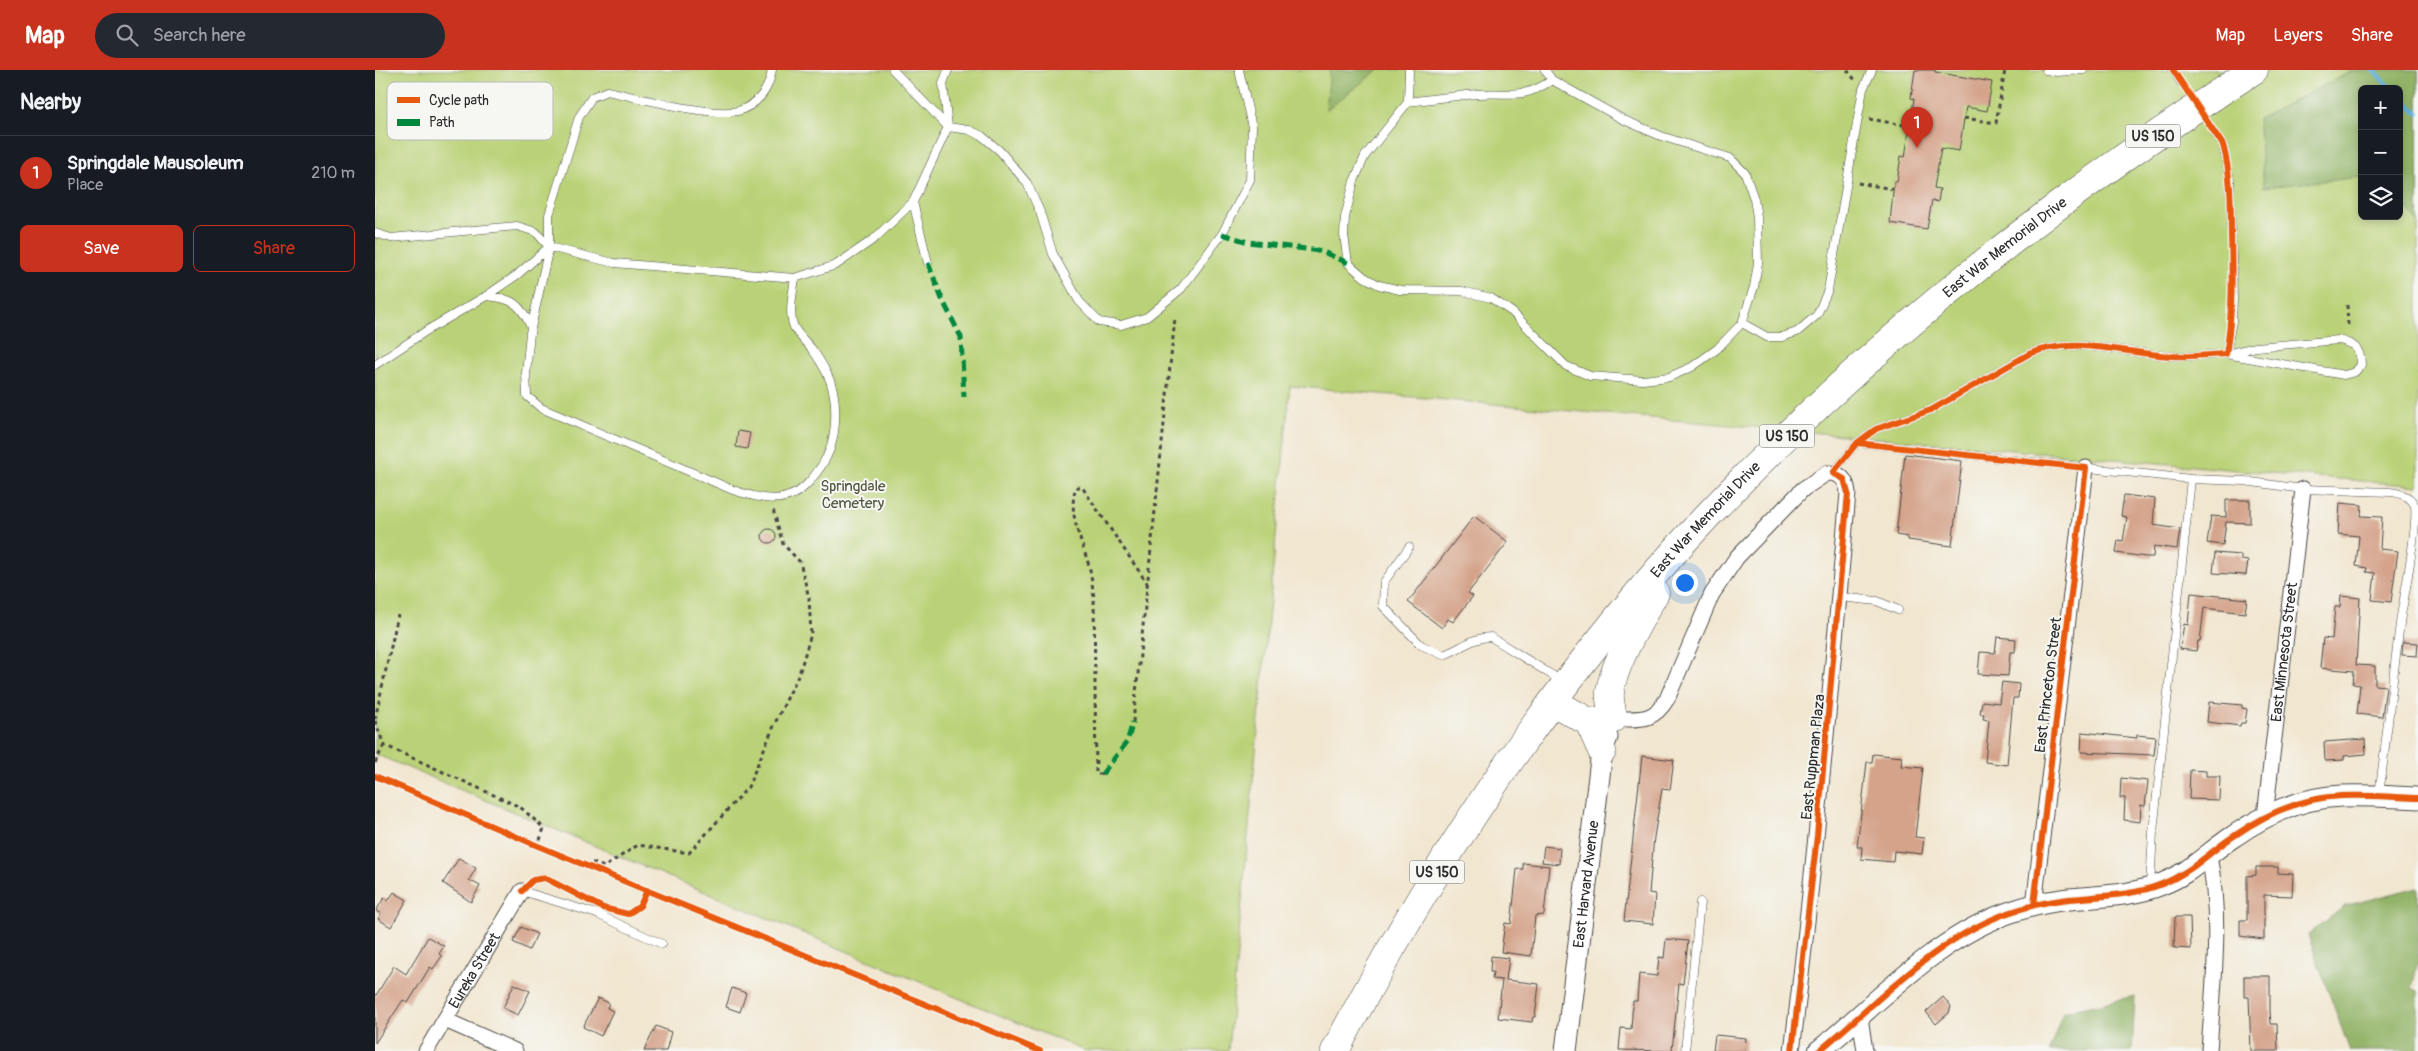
<!DOCTYPE html>
<meta charset="utf-8">
<style>
body{margin:0;font-family:Pangolin,sans-serif;background:#242831;color:#f1f3f6}
.controls{position:absolute;right:15px;top:15px;display:grid;overflow:hidden;border-radius:8px;box-shadow:0 2px 8px #0003}
.controls button{width:45px;height:45px;display:grid;place-items:center;padding:0;border:0;border-bottom:1px solid #363941;background:#171b24;color:#f1f3f6;font:25px sans-serif}
.you{position:absolute;left:1309px;top:512px;width:18px;height:18px;margin:-12px;border:4px solid #fff;border-radius:50%;background:#1a73e8;box-shadow:0 0 0 8px #1a73e833}
.badge{display:grid;place-items:center;width:32px;height:32px;border-radius:50%;background:#c8321e;color:#fff;font-size:16px;font-weight:700}
.pin{position:absolute;translate:-50% -41px;filter:drop-shadow(0 1px 2px #0008)}
.pin::after{content:'';position:absolute;top:26px;width:18px;height:15px;background:inherit;clip-path:polygon(0 0,100% 0,50% 100%)}
.list{margin:0;padding:0;list-style:none}
h2{display:flex;justify-content:space-between;align-items:center;height:65px;margin:0;padding:0 20px;font-size:21px}
h2 small{font-size:16px;font-weight:400;color:#9ea1a6}
.list li{display:grid;grid-template-columns:32px 1fr auto;gap:15px;align-items:center;box-sizing:border-box;height:75px;padding:0 20px;border-top:1px solid #363941}
.list b{display:block;font-size:19px;white-space:nowrap}
.list p{margin:0;font-size:16px;white-space:nowrap;color:#9ea1a6}
.list em{font-size:16px;font-style:normal;color:#9ea1a6}
.actions{display:flex;gap:10px;padding:15px 20px}
.actions a{flex:1;padding:11px 0;border:1px solid #c8321e;border-radius:8px;text-align:center;font-size:18px;color:#c8321e}
.actions .main{background:#c8321e;color:#fff}
.icon{flex:none;width:28px;height:28px;fill:none;stroke:currentColor;stroke-width:2;stroke-linecap:round;stroke-linejoin:round}
.map{position:relative;flex:none;width:2043px;height:981px;overflow:hidden}
header{display:flex;align-items:center;gap:30px;box-sizing:border-box;height:70px;padding:0 25px;background:#c8321e;color:#fff}
header strong{font-size:24px}
nav{display:flex;gap:28px;margin-inline-start:auto;font-size:18px}
.search{width:350px;height:45px;background:#242831;display:flex;align-items:center;gap:12px;box-sizing:border-box;padding:0 18px;border-radius:28px;color:#9ea1a6;font-size:19px}
main{display:flex}
aside{flex:1;background:#171b24}
.map>svg:first-child{display:block}
.green{fill:#bad277;stroke:#727e51;fill-rule:evenodd}
.forest{fill:#93b468;stroke:#5f704a}
.lines{fill:none;stroke-linecap:round;stroke-linejoin:round}
.stream{stroke:#62b2dd;stroke-width:5}
.building{fill:#d4a38a}
.lane-casing{stroke:#494744;stroke-width:9}
.street-casing{stroke:#494744;stroke-width:17}
.secondary-casing{stroke:#494744;stroke-width:23}
.highway-casing{stroke:#494744;stroke-width:29}
.path{stroke:#494744;stroke-width:3;stroke-dasharray:4 4;stroke-linecap:butt}
.lane{stroke:#fff;stroke-width:8}
.street{stroke:#fff;stroke-width:15}
.secondary{stroke:#fff;stroke-width:21}
.highway{stroke:#fff;stroke-width:28}
.quiet{stroke:#00873e;stroke-width:5;stroke-dasharray:10 5;stroke-linecap:butt}
.cycleway-casing{stroke:#f6f6f2;stroke-width:9}
.cycleway{stroke:#e8590c;stroke-width:6}
.labels{text-anchor:middle;stroke-width:4;stroke-linejoin:round;paint-order:stroke}
.shield{fill:#f6f6f2;stroke:#686867;stroke-width:1}
.shield-label{font-size:14px;font-weight:bold;fill:#2b2b2b}
.street-label{font-size:15px;fill:#2b2b2b;stroke:#f6f6f2}
.park-label{font-size:15px;fill:#4f553e;stroke:#f6f6f2}
.key{fill:#f6f6f2;stroke:#b9b9b6;stroke-width:1}
.key-label{font-size:14px;fill:#2b2b2b}
</style>
<header>
<strong>Map</strong>
<div class="search"><svg class="icon" aria-label="search" viewBox="0 0 24 24"><circle cx="10" cy="10" r="6"/><path d="M15 15l6 6"/></svg>Search here</div>
<nav><a>Map</a><a>Layers</a><a>Share</a></nav>
</header>
<main>
<aside>
<h2>Nearby<small></small></h2>
<ul class="list">
<li><span class="badge">1</span><div><b>Springdale Mausoleum</b><p>Place</p></div><em>210 m</em></li>
</ul>
<div class="actions"><a class="main">Save</a><a>Share</a></div>
</aside>
<div class="map">
<svg width="2043" height="981" viewBox="0 0 2043 981">
<rect width="100%" height="100%" fill="#f6f6f2"/>
<filter id="ink" filterUnits="userSpaceOnUse"><feTurbulence type="fractalNoise" baseFrequency=".02" numOctaves="2"/><feDisplacementMap in="SourceGraphic" scale="10" xChannelSelector="R" yChannelSelector="G"/><feConvolveMatrix kernelMatrix="1 2 1 2 8 2 1 2 1" color-interpolation-filters="sRGB"/></filter>
<filter id="wash" filterUnits="userSpaceOnUse"><feTurbulence type="fractalNoise" baseFrequency=".0096" numOctaves="4" result="noise"/><feDisplacementMap in="SourceGraphic" scale="20" xChannelSelector="R" yChannelSelector="G"/><feGaussianBlur stdDeviation="1.12" result="paint"/><feColorMatrix in="noise" values="0 0 0 0 0 0 0 0 0 0 0 0 0 0 0 0 0 1.4 0 .05"/><feComposite in="paint" operator="in"/></filter>
<g filter="url(#wash)">
<rect width="100%" height="100%" fill="#f1e6cf"/>
<path class="green" d="M 0,0 L 2043,0 L 2043,416 L 915,316 L 853,981 L 710,981 L 0,684 ZM 1987,19 L 2024,19 L 2024,146 L 1987,146 Z"/>
<path class="forest" d="M 955,0 L 1003,0 L 951,40 Z
M 1979,0 L 2043,0 L 2043,152 L 2024,128 L 2024,19 L 1987,19 L 1987,107 L 1889,117 L 1883,49 Z
M 2043,817 L 2043,891 L 2037,918 L 2043,921 L 2043,981 L 1975,981 L 1933,865 L 1970,836 Z
M 1760,926 L 1757,981 L 1674,981 L 1688,942 Z"/>
<g class="lines">
<path class="stream" d="M 1998,0 L 2017,19
M 2024,26 L 2043,43"/>
</g>
<g id="blocks">
<path class="building" d="M 1540,0 L 1560,0 L 1560,2 L 1617,12 L 1612,41 L 1591,37 L 1584,81 L 1566,78 L 1559,118 L 1565,119 L 1563,132 L 1557,130 L 1552,159 L 1515,153 L 1519,111 L 1522,112 L 1526,86 L 1530,87 L 1539,29 L 1536,28 Z
M 363,361 L 375,363 L 372,379 L 361,377 Z
M 1530,384 L 1587,391 L 1577,476 L 1533,470 L 1533,467 L 1521,465 Z
M 1749,425 L 1780,429 L 1778,455 L 1805,459 L 1802,479 L 1779,476 L 1778,487 L 1771,487 L 1741,483 L 1743,470 L 1748,471 L 1752,447 L 1746,446 Z
M 1851,430 L 1875,430 L 1875,453 L 1851,452 L 1848,475 L 1832,473 L 1836,446 L 1851,447 Z
M 1965,433 L 1987,435 L 1986,446 L 2007,447 L 2005,479 L 2023,481 L 2016,532 L 1997,530 L 2000,503 L 1991,502 L 1992,498 L 1981,496 L 1984,466 L 1963,464 Z
M 1099,446 L 1133,472 L 1093,523 L 1098,526 L 1078,552 L 1073,549 L 1067,558 L 1033,532 Z
M387 466a7 7 0 1 1 14 0a7 7 0 1 1-14 0Z
M 1840,483 L 1866,485 L 1866,490 L 1873,491 L 1871,505 L 1838,503 Z
M 1816,523 L 1872,529 L 1870,543 L 1829,538 L 1825,571 L 1823,571 L 1821,581 L 1805,579 L 1809,554 L 1813,555 Z
M 1966,526 L 1985,528 L 1981,595 L 2000,596 L 2000,615 L 2011,616 L 2007,647 L 1982,644 L 1985,615 L 1978,614 L 1979,601 L 1945,598 L 1948,568 L 1957,569 L 1960,537 L 1965,537 Z
M 1622,567 L 1641,569 L 1640,582 L 1635,582 L 1633,606 L 1603,604 L 1605,582 L 1620,583 Z
M 2028,572 L 2043,573 L 2042,586 L 2027,585 Z
M 1627,612 L 1644,614 L 1643,628 L 1638,628 L 1632,695 L 1610,692 L 1614,650 L 1608,649 L 1609,644 L 1605,644 L 1607,631 L 1624,633 Z
M 1834,632 L 1867,635 L 1867,638 L 1872,639 L 1870,653 L 1866,653 L 1865,656 L 1832,652 Z
M 1707,662 L 1762,668 L 1762,665 L 1781,667 L 1779,685 L 1706,682 Z
M 1990,669 L 1991,684 L 1969,686 L 1969,690 L 1950,691 L 1949,672 Z
M 1498,684 L 1527,687 L 1526,696 L 1548,698 L 1540,767 L 1549,768 L 1547,784 L 1519,781 L 1518,792 L 1486,789 L 1487,777 L 1482,777 L 1492,692 L 1497,692 Z
M 1267,686 L 1299,690 L 1295,720 L 1287,719 L 1279,767 L 1274,823 L 1280,824 L 1278,854 L 1249,851 Z
M 1815,700 L 1831,701 L 1831,706 L 1845,706 L 1844,730 L 1814,729 Z
M 1746,708 L 1773,711 L 1770,736 L 1766,735 L 1765,752 L 1749,750 L 1750,728 L 1745,728 Z
M 1169,776 L 1185,778 L 1184,794 L 1167,792 Z
M 84,788 L 101,798 L 94,810 L 105,816 L 96,832 L 68,813 Z
M 1148,793 L 1174,796 L 1169,845 L 1160,846 L 1156,886 L 1126,882 L 1130,853 L 1136,854 L 1142,799 L 1148,799 Z
M 1881,797 L 1903,797 L 1903,803 L 1918,804 L 1917,826 L 1889,825 L 1889,869 L 1865,866 L 1865,850 L 1872,850 L 1872,806 L 1881,805 Z
M 19,822 L 32,830 L 16,857 L 3,849 L 6,844 L 1,841 L 9,828 L 13,831 Z
M 1800,847 L 1815,847 L 1816,879 L 1799,878 Z
M 146,857 L 162,864 L 154,880 L 138,872 Z
M 53,867 L 69,876 L 64,884 L 67,886 L 58,899 L 55,897 L 33,933 L 28,930 L 0,973 L 0,927 L 19,896 L 31,904 Z
M 1291,869 L 1313,871 L 1308,914 L 1304,913 L 1297,981 L 1244,980 L 1246,958 L 1256,959 L 1258,931 L 1262,931 L 1264,904 L 1282,906 L 1284,887 L 1289,888 Z
M 1116,886 L 1134,888 L 1131,910 L 1164,914 L 1160,947 L 1158,947 L 1157,952 L 1123,948 L 1127,910 L 1117,909 L 1118,902 L 1115,902 Z
M 1869,906 L 1895,906 L 1895,941 L 1896,954 L 1902,954 L 1903,981 L 1876,981 L 1874,927 L 1869,927 Z
M 139,914 L 155,921 L 143,945 L 128,938 Z
M 357,918 L 371,923 L 365,942 L 351,937 Z
M 1568,927 L 1576,936 L 1574,943 L 1561,954 L 1551,942 Z
M 223,928 L 234,933 L 232,938 L 238,941 L 226,966 L 208,957 Z
M 281,956 L 296,962 L 291,981 L 269,981 Z
M 1340,965 L 1371,968 L 1370,981 L 1338,981 Z"/>
</g>
</g>
<g filter="url(#ink)">
<use href="#blocks" fill-opacity="0" stroke="#494744" stroke-width="1"/>
<g class="lines">
<defs>
<path id="lane" d="M 397,0 C 394,19 384,33 366,40 C 342,49 260,27 232,21 L 217,27 L 204,47 L 174,145 L 174,177 L 155,263 L 151,303 L 152,326 L 166,338 L 358,420 C 385,429 413,437 435,411 C 443,401 451,391 455,379 C 462,358 463,324 452,304 C 448,295 442,286 436,278 C 431,272 423,265 419,257 C 413,243 418,222 420,208
M 518,0 L 573,57 L 594,60 L 607,66 L 625,81 L 652,113 L 665,142 L 678,184 L 704,231 L 724,252 L 746,255 L 772,247 L 806,219 L 847,164 L 875,110 L 877,57 L 864,0
M 1034,0 L 1033,32 L 990,86 L 979,111 L 970,147 L 969,165 L 973,193 L 989,207 L 1004,215 L 1025,220 L 1087,221 L 1116,228 L 1137,242 L 1191,296 L 1215,306 L 1268,310 L 1294,307 L 1317,297 L 1342,279 L 1367,253 L 1379,217 L 1383,193 L 1382,147 L 1379,129 L 1370,103 L 1355,88 L 1286,66 L 1249,50 L 1177,10 L 1170,0
M 1671,0 L 1682,2 L 1708,0
M 1798,0 L 1806,13
M 1033,32 C 1056,29 1079,26 1103,24 C 1136,21 1146,31 1177,10
M 538,132 L 553,193
M 0,163 L 16,168 L 142,156 L 161,162 L 174,177 L 239,193 L 420,208 L 461,195 L 499,169 L 538,132 L 573,57 L 568,13 L 573,0
M 111,226 C 137,228 145,233 156,257
M 1367,253 L 1392,267 L 1407,267 L 1422,262 L 1442,245 L 1453,220 L 1488,19 L 1497,0
M 1964,270 C 1979,274 1986,278 1986,295 L 1980,302 L 1969,305 L 1851,284 L 1881,277 Z
M 0,295 L 51,261 L 111,226 L 142,205 L 174,177
M 1482,373 L 1816,409
M 1458,403 L 1482,373 L 1501,359 L 1556,340 L 1654,284 C 1698,265 1751,284 1797,286 C 1815,287 1833,285 1851,284 L 1857,251 L 1858,229 L 1855,110 L 1848,75 L 1839,62
M 1034,477 L 1009,512 L 1008,536 L 1046,575 L 1068,585 C 1086,579 1097,567 1116,567 L 1188,612
M 1465,527 L 1502,531 L 1523,540
M 1775,816 L 1778,762 L 1816,409 L 1869,411 L 1928,419 L 2015,422 C 2025,423 2036,426 2040,436 C 2043,457 2030,522 2026,546 C 2018,605 2012,665 2004,725
M 147,821 L 222,844 L 287,874
M 1310,981 L 1325,832"/>
<g id="street">
<path d="M 1238,649 C 1263,648 1277,654 1292,629 L 1337,524 L 1362,487 L 1428,419 L 1452,403 C 1465,402 1472,410 1473,423 C 1457,609 1440,795 1417,981"/>
<path id="s1" d="M 1890,746 L 1928,419"/>
<path d="M 1659,835 L 1711,398"/>
<path d="M 1485,947 L 1490,981"/>
<path d="M 70,950 L 140,981"/>
<path id="s2" d="M 51,981 L 147,821"/>
<path d="M 1834,981 C 1838,917 1847,850 1834,786"/>
</g>
<g id="secondary">
<path id="s3" d="M 1191,981 L 1227,681 L 1232,667"/>
<path d="M 1444,981 C 1504,932 1563,865 1639,841 C 1657,835 1676,831 1694,829 C 1725,826 1758,826 1787,814 C 1816,803 1834,782 1859,766 C 1891,744 1928,727 1967,726 C 1993,725 2018,727 2043,728"/>
</g>
<g id="highway">
<path d="M 1178,632 L 1214,652 L 1238,649 C 1237,640 1234,630 1235,622 C 1239,593 1265,549 1280,523"/>
<path d="M 1214,652 L 1227,681"/>
<path id="s4" d="M 960,981 C 1061,788 1184,603 1334,444 C 1496,273 1681,127 1879,0"/>
</g>
</defs>
<use href="#lane" class="lane-casing"/>
<use href="#street" class="street-casing"/>
<use href="#secondary" class="secondary-casing"/>
<use href="#highway" class="highway-casing"/>
<path class="path" d="M 1472,0 L 1481,11
M 1589,48 L 1621,53 L 1630,0
M 1494,49 L 1535,56
M 1483,113 L 1518,119
M 1972,235 L 1973,257
M 0,649 L 23,545
M 0,651 L 9,675 L 145,737 L 169,758 L 163,776
M 758,652 L 800,248
M 0,693 L 9,675
M 727,704 L 721,704 L 719,527 C 717,517 717,506 714,496 C 707,471 692,443 701,417 L 707,417 L 772,513
M 210,795 L 216,792 L 229,797 L 263,775 L 314,783 L 373,717 L 401,651 L 424,604 L 436,564 L 434,528 L 425,492 L 408,474 L 398,439"/>
<use href="#lane" class="lane"/>
<use href="#street" class="street"/>
<use href="#secondary" class="secondary"/>
<use href="#highway" class="highway"/>
<path class="quiet" d="M 847,164 L 873,172 L 946,181 L 973,193
M 553,193 L 567,229 L 586,267 L 589,327
M 727,704 L 752,672 L 758,652"/>
<defs>
<path id="cycleway" d="M 1482,373 L 1711,398 L 1659,835
M 0,706 L 163,776 L 665,981
M 147,821 L 158,810 L 170,808 L 228,838 L 253,844 L 265,836 L 272,820
M 1417,981 L 1442,766 L 1473,423 L 1469,409 L 1458,403 L 1482,373 L 1501,359 L 1556,340 L 1654,284 C 1698,265 1751,284 1797,286 C 1815,287 1833,285 1851,284 C 1858,243 1857,204 1856,163 C 1856,133 1856,104 1848,75 L 1798,0
M 1444,981 C 1504,932 1563,865 1639,841 C 1657,835 1676,831 1694,829 C 1725,826 1758,826 1787,814 C 1816,803 1834,782 1859,766 C 1891,744 1928,727 1967,726 C 1993,725 2018,727 2043,728"/>
</defs>
<use href="#cycleway" class="cycleway-casing"/>
<use href="#cycleway" class="cycleway"/>
</g>
</g>
<g class="labels">
<g class="shield">
<rect x="1750.5" y="54.5" width="55" height="23" rx="4"/>
<rect x="1384.5" y="354.5" width="55" height="23" rx="4"/>
<rect x="1034.5" y="790.5" width="55" height="23" rx="4"/>
</g>
<g class="shield-label">
<text x="1778" y="71">US 150</text>
<text x="1412" y="371">US 150</text>
<text x="1062" y="807">US 150</text>
</g>
<g class="street-label">
<text dy="5" stroke="none"><textPath href="#s4" startOffset="1055">East War Memorial Drive</textPath></text>
<text dy="5" stroke="none"><textPath href="#s4" startOffset="650">East War Memorial Drive</textPath></text>
<text dy="5" stroke="none"><textPath href="#s1" startOffset="165">East Minnesota Street</textPath></text>
<text transform="translate(1673 615) rotate(-83)" y="5">East Princeton Street</text>
<text transform="translate(1438 687) rotate(-84)" y="5">East Ruppman Plaza</text>
<text dy="5" stroke="none"><textPath href="#s3" startOffset="168">East Harvard Avenue</textPath></text>
<text dy="5" stroke="none"><textPath href="#s2" startOffset="94">Eureka Street</textPath></text>
</g>
<g class="park-label">
<text x="478" y="421">Springdale<tspan x="478" dy="17">Cemetery</tspan></text>
</g>
</g>
<rect x="12" y="12" width="166" height="58" rx="8" class="key"/>
<rect x="22" y="27" width="23" height="6" fill="#e8590c"/>
<rect x="22" y="49" width="23" height="7" fill="#00873e"/>
<g class="key-label">
<text x="54" y="35">Cycle path</text>
<text x="54" y="57">Path</text>
</g>
</svg>
<div class="controls">
<button>+</button>
<button>−</button>
<button><svg class="icon" aria-label="layers" viewBox="0 0 24 24"><path d="M12 4l9 5-9 5-9-5zM3 14l9 5 9-5"/></svg></button>
</div>
<div class="you"></div>
<div class="pin badge" style="left:1542px;top:78px">1</div>
</div>
</main>
